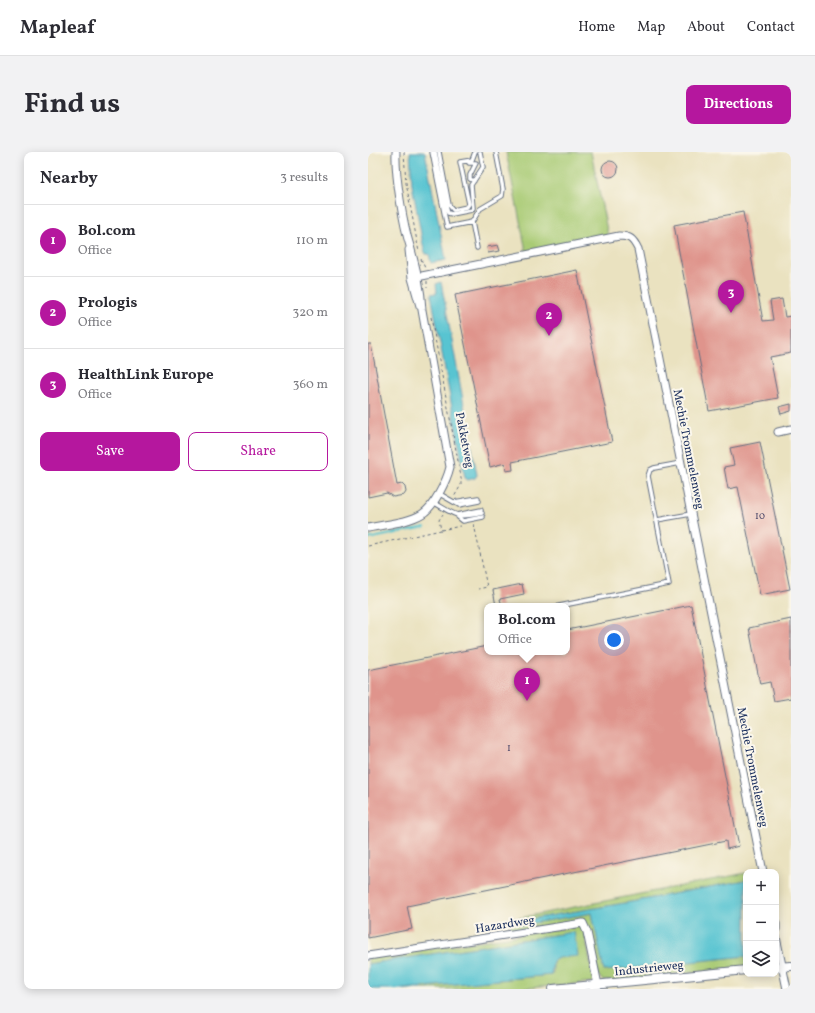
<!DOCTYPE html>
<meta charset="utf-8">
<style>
body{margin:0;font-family:Vollkorn,serif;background:#f2f2f3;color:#2b2b33}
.controls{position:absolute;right:12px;bottom:12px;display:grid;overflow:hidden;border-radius:8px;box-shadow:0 2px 10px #0003}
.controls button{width:36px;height:36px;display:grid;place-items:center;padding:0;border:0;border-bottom:1px solid #e1e1e2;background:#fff;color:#2b2b33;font:20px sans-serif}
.you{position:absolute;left:246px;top:488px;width:14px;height:14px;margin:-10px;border:3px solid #fff;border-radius:50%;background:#1a73e8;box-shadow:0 0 0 6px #1a73e833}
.badge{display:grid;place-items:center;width:26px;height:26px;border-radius:50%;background:#b5179e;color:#fff;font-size:13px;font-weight:700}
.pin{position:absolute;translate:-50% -33px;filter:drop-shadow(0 1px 2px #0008)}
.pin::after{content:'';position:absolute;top:21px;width:14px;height:12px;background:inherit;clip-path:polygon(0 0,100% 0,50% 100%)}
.popup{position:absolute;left:116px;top:451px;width:86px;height:52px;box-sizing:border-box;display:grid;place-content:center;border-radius:8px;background:#fff;filter:drop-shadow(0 1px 3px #0005);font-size:13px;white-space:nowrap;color:#7c7c81}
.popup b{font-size:15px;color:#2b2b33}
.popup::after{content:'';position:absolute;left:50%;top:100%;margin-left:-8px;border:8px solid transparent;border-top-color:#fff}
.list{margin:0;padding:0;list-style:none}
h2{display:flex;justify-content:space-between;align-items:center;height:52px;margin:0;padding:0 16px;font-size:17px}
h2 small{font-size:13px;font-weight:400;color:#7c7c81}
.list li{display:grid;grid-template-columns:26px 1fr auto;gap:12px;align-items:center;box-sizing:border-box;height:72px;padding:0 16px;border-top:1px solid #e1e1e2}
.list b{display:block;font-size:15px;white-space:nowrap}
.list p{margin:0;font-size:13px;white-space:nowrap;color:#7c7c81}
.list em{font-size:13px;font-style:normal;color:#7c7c81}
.actions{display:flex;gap:8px;padding:12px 16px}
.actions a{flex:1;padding:9px 0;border:1px solid #b5179e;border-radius:8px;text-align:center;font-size:14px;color:#b5179e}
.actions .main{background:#b5179e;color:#fff}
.icon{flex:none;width:22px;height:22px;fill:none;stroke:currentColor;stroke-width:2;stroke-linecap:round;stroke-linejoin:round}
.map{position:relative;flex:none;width:423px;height:837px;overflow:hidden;border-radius:8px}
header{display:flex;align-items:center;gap:24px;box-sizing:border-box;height:56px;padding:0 20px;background:#fff;border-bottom:1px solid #e1e1e2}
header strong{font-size:19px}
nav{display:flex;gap:22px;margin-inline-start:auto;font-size:14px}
.intro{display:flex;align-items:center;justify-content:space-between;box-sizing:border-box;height:96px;padding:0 24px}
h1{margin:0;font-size:28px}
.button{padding:10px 18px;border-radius:8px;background:#b5179e;color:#fff;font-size:14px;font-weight:700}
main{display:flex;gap:24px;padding:0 24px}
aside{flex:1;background:#fff;border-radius:8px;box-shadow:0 2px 10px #0003}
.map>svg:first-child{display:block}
.green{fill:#a9cb74;stroke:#627d69}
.water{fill:#58c4d1;stroke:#3a7a98}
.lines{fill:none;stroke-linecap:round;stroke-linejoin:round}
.stream{stroke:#58c4d1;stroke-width:2}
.building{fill:#df948c}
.service-casing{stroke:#636e80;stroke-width:5.5}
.minor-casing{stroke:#636e80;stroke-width:9}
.tertiary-casing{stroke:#636e80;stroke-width:10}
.path{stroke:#636e80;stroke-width:1;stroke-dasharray:3 3;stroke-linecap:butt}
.service{stroke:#fff;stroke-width:3.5}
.minor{stroke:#fff;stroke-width:7}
.tertiary{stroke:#fff;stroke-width:8}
.labels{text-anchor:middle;stroke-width:4;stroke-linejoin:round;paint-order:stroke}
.number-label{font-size:10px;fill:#4c486a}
.street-label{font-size:12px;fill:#1b2f5e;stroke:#fbf7ec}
</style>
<header>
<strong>Mapleaf</strong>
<nav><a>Home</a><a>Map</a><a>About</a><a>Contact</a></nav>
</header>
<div class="intro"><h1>Find us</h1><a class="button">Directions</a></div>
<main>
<aside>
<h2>Nearby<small>3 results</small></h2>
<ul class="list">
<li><span class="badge">1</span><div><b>Bol.com</b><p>Office</p></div><em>110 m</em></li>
<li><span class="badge">2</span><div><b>Prologis</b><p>Office</p></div><em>320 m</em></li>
<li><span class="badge">3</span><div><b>HealthLink Europe</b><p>Office</p></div><em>360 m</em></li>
</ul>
<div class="actions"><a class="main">Save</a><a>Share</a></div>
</aside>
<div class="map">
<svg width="423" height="837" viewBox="0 0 423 837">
<rect width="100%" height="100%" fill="#fbf7ec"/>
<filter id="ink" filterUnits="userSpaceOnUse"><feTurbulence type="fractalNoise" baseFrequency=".025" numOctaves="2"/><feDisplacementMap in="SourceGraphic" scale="8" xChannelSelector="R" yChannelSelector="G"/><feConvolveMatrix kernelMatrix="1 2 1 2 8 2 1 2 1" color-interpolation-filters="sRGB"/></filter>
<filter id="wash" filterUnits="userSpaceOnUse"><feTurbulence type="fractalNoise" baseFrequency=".012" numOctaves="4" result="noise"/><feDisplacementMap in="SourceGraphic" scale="16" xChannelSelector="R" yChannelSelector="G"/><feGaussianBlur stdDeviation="0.9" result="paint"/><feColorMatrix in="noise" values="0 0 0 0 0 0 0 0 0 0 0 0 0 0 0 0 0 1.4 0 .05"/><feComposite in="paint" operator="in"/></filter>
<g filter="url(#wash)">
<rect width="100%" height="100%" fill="#eae2c0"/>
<path class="green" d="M 138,0 L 223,0 L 240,83 L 158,99 Z
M 378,721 L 378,728 L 269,749 L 152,769 L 153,773 L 224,761 L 236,819 L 378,804 L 378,815 L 235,829 L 230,823 L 219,771 L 216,769 L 144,779 L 141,768 Z
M 212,774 L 216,777 L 226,830 L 150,837 L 35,837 L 183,823 L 185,820 L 185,809 L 190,806 L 206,780 L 0,812 L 0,806 Z"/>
<path class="water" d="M 42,0 L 57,0 L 78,108 L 63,111 L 61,102 L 58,102 L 56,98 L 44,33 Z
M 73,130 L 109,323 L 107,326 L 100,328 L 97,326 L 63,142 L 69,141 L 68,132 Z
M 378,728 L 378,804 L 236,819 L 224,761 L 153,773 L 152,769 L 269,749 Z
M 206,780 L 210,804 L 190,806 L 185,809 L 183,823 L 35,837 L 0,837 L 0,812 Z"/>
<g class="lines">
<path class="stream" d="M 0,387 L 57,375"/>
</g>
<g id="blocks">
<path class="building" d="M234 17a8 8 0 1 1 16 0a8 8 0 1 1-16 0Z
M 375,60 L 395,169 L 405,168 L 402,149 L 414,147 L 417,165 L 423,164 L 423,201 L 402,205 L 410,246 L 341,259 L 306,73 Z
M 130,93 L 132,99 L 120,101 L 119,95 Z
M 209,118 L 244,290 L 144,310 L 145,318 L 138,319 L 137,311 L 122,315 L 87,143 Z
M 0,192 L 3,192 L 29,333 L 34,332 L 37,335 L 38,340 L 36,343 L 25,345 L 19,341 L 0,345 Z
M 423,252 L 423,259 L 413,262 L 411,255 Z
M 392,290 L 422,437 L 392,443 L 370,335 L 360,337 L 356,315 L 366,313 L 362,296 Z
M 154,432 L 156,442 L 132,447 L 134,454 L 128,454 L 125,438 Z
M 323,453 L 371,694 L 359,697 L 358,689 L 39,754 L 44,777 L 0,786 L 0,518 L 119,494 L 119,500 L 199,500 L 199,478 Z
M 423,467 L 423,546 L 406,549 L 402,530 L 392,532 L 381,476 Z"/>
</g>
</g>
<g filter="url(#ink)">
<use href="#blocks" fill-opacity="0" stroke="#636e80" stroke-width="1"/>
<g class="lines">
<defs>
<path id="service" d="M 64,0 L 79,75 L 104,70 L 112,57 L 134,44 L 135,37 L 128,0
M 67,0 L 79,58 L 80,61 L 84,62 L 104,58 L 105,56 L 103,33 L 115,15 L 112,0
M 71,0 L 81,53 L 85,58 L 99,55 L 101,52 L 92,10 L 104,8 L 107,0
M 101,11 L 108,11 L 102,23 L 102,27 L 106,29
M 104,70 L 109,96
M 70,341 L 91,353 L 111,349
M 65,350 C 88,363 87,367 114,361
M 86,350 L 110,346
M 89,363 L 113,358
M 90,365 L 95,369 L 115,365
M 289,368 L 323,362
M 191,454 L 301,432 L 280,324 L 282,318 L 286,316 L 313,311"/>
<path id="minor" d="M 41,98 L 44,126 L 52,154
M 44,126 L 251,84 C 262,84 265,87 270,97 L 395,720
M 410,280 L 423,277
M 0,376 C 17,372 39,371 54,362 C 66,355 79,328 82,315 L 54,158 C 53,135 48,116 42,94 C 35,72 27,23 28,0
M 408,772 L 408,777
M 408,785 L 419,837
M 0,804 L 215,771 L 219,780 L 230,833"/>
<path id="tertiary" d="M 408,815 L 423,814
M 185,837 L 378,818"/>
</defs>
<use href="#service" class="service-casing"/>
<use href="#minor" class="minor-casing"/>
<use href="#tertiary" class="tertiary-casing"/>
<path class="path" d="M 36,0 L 38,31 L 51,100
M 53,107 L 57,116
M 59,129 L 59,136
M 63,165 L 93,325 L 93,333 L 86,345
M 106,372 L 119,435 L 110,437
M 73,378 L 93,374
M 0,394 L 73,378 L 71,368 L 75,362"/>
<use href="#service" class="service"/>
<use href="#minor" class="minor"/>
<use href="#tertiary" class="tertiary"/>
</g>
</g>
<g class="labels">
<g class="number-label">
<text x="392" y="367">10</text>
<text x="141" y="599">1</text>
</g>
<g class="street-label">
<text transform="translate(97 288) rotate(79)" y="4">Pakketweg</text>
<text transform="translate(321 297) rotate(79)" y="4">Mechie Trommelenweg</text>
<text transform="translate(385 615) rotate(79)" y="4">Mechie Trommelenweg</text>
<text transform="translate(137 772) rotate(-9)" y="4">Hazardweg</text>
<text transform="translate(281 816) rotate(-6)" y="4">Industrieweg</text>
</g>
</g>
</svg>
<div class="controls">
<button>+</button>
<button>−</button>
<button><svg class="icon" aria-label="layers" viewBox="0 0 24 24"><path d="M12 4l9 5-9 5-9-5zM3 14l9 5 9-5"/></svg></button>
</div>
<div class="you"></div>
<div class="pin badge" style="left:159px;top:549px">1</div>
<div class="popup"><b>Bol.com</b>Office</div>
<div class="pin badge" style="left:181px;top:184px">2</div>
<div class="pin badge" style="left:363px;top:161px">3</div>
</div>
</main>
